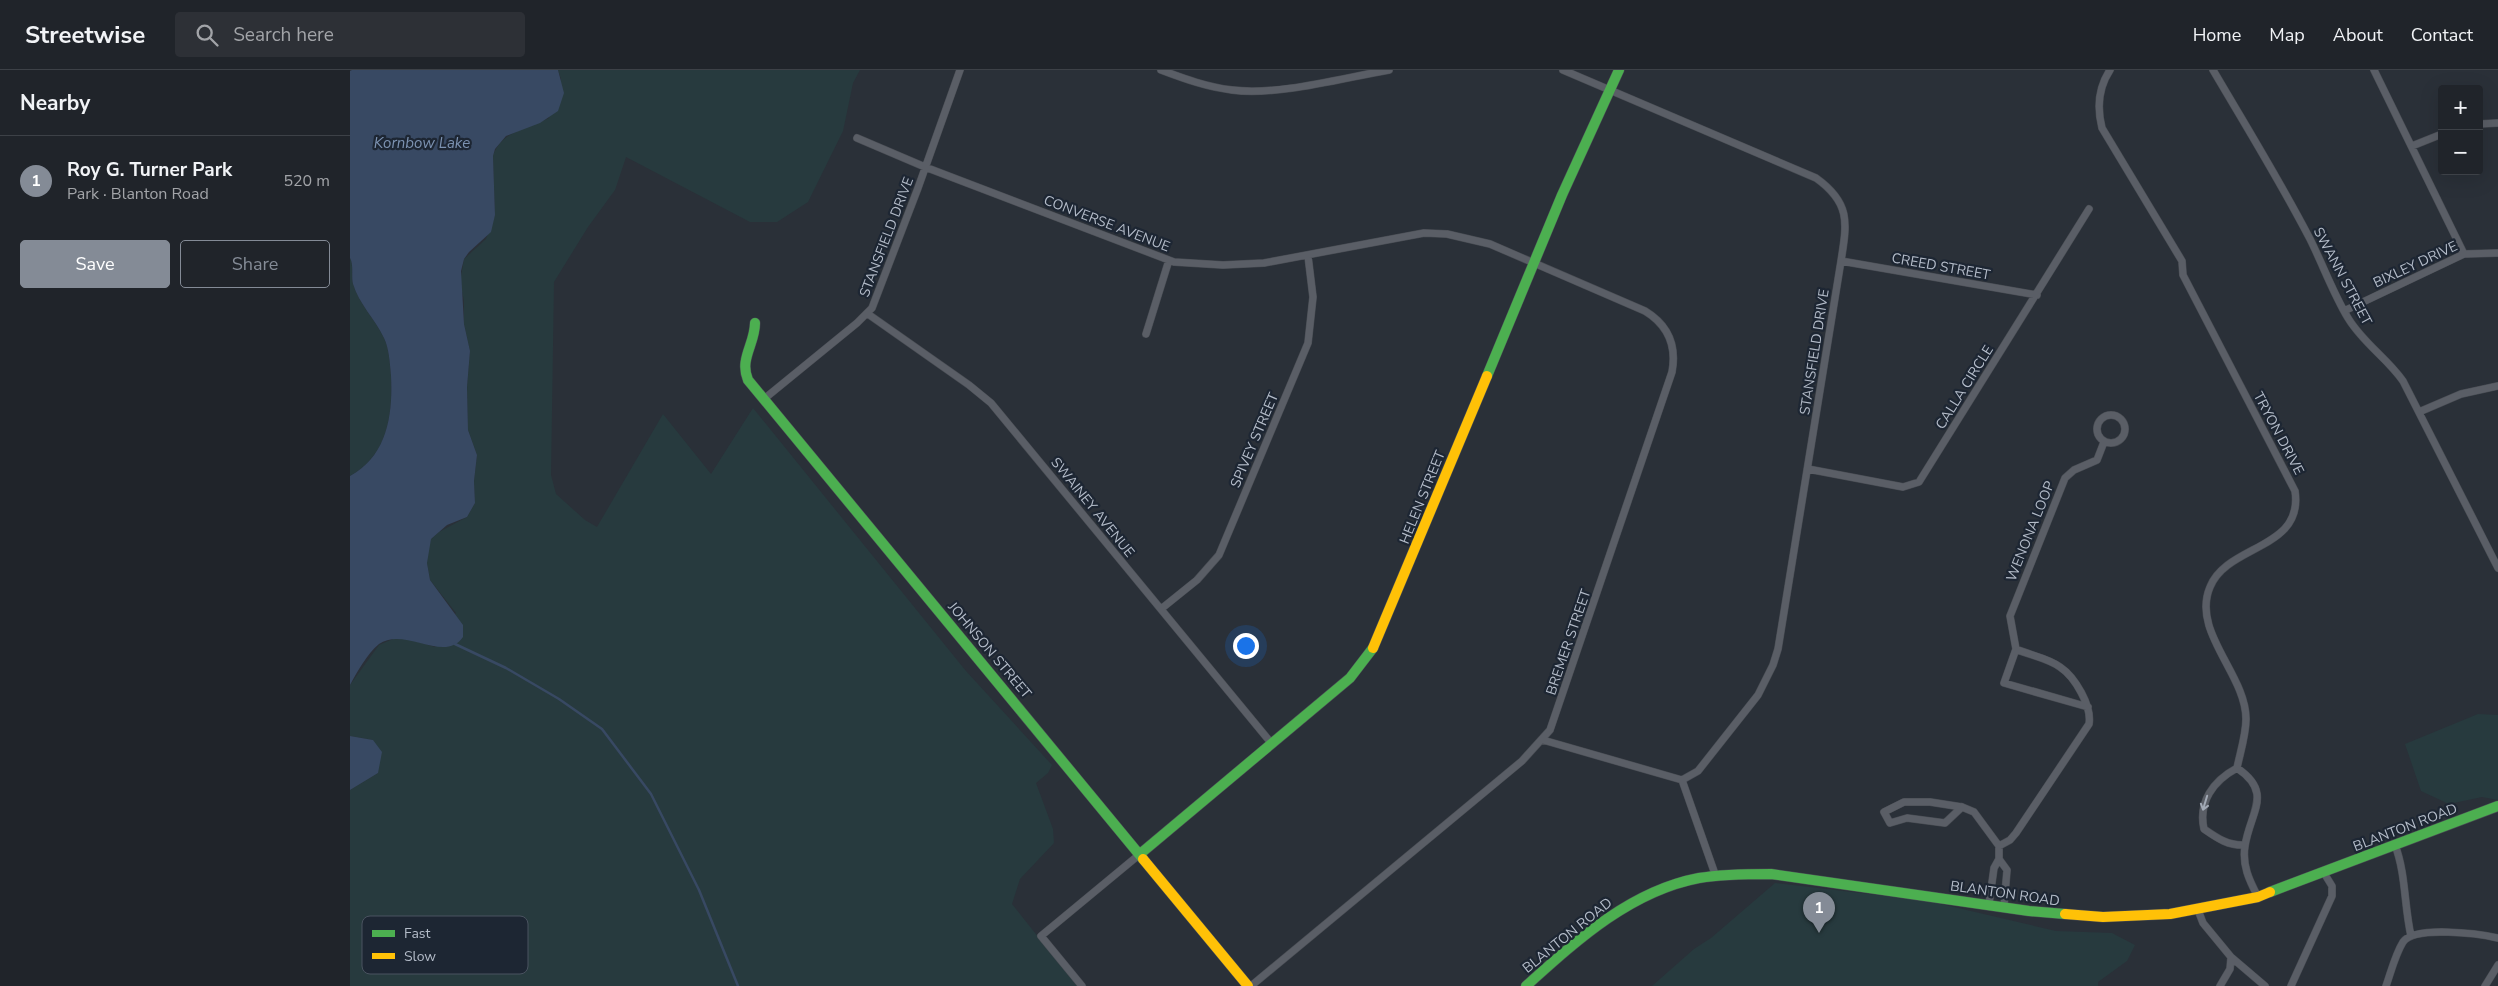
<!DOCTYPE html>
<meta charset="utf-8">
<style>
body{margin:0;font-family:"Nunito Sans",sans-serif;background:#2d3036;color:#f1f3f6}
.controls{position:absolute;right:15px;top:15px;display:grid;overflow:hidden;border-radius:5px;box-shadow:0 5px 20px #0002}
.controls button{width:45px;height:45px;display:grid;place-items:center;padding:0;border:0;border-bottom:1px solid #3d4147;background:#20242a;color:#f1f3f6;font:25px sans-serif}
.you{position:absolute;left:895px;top:575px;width:18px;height:18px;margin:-12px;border:4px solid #fff;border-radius:50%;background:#1a73e8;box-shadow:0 0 0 8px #1a73e833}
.badge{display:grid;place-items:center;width:32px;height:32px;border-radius:50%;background:#848b96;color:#fff;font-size:16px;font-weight:700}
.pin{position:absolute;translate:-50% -41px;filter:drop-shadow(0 1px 2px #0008)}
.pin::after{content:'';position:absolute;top:26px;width:18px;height:15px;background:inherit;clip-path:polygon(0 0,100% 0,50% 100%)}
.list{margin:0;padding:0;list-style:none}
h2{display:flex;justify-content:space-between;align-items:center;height:65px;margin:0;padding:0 20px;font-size:21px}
h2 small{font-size:16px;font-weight:400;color:#a2a4a8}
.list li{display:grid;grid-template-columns:32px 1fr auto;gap:15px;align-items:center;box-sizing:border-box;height:90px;padding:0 20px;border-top:1px solid #3d4147}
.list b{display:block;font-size:19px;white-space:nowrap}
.list p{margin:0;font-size:16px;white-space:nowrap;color:#a2a4a8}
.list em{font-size:16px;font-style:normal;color:#a2a4a8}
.actions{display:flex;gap:10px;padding:15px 20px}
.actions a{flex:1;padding:11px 0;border:1px solid #848b96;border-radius:5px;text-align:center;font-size:18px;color:#848b96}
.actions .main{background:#848b96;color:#fff}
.icon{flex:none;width:28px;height:28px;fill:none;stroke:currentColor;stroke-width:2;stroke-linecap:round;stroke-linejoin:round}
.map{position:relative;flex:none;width:2148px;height:916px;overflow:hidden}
header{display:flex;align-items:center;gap:30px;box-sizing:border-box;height:70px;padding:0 25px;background:#20242a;border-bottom:1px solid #3d4147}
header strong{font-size:24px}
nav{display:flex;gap:28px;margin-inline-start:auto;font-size:18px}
.search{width:350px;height:45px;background:#2d3036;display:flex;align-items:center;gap:12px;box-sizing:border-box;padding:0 18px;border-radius:5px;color:#a2a4a8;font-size:19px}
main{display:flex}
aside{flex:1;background:#20242a}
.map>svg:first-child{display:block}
.green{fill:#273a3e}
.water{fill:#384963}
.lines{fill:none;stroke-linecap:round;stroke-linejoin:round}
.stream{stroke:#384963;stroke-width:2.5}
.street-casing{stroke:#484c53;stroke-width:8}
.fast-casing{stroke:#484c53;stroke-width:11}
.slow-casing{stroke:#484c53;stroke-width:11}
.street{stroke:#5a5e66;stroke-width:7}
.fast{stroke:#4caf50;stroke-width:10}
.slow{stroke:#ffc107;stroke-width:10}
.oneway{stroke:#a2a9b5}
.labels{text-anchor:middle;stroke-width:4.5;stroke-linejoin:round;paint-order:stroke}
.street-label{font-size:14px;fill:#b4bcc9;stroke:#1d2633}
.water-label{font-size:15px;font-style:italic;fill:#7c92b1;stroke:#1d2633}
.key{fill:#1d2633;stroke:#4a5360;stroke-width:1}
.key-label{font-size:14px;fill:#b4bcc9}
</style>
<header>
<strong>Streetwise</strong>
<div class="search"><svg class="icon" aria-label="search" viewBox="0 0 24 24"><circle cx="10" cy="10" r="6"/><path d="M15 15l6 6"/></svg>Search here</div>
<nav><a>Home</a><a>Map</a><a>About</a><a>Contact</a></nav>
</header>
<main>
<aside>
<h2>Nearby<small></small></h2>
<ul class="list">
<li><span class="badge">1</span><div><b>Roy G. Turner Park</b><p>Park · Blanton Road</p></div><em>520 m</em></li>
</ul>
<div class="actions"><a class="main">Save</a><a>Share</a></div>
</aside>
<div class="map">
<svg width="2148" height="916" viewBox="0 0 2148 916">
<rect width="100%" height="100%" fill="#2a3038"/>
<path class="green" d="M 208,0 L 510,0 L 503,13 L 493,61 L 458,132 L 427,152 L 400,152 L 276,87 L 265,120 L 238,157 L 204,212 L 201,405 L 206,424 L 235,450 L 247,457 L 313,344 L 361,404 L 403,338 L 616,601 L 702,695 L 698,703 L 686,713 L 703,759 L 704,773 L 670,809 L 662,834 L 727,916 L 0,916 L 0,720 L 28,703 L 23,670 L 0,666 L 0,615 L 29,575 L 43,569 L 55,568 L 85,577 L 106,543 L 80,510 L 77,493 L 78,479 L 81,469 L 89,462 L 117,447 L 125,433 L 124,411 L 127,385 L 118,360 L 117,317 L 120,281 L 114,254 L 114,231 L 110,212 L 114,189 L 136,169 L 145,145 L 143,86 C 151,61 178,59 199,48 L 211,9 Z
M 0,188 C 4,195 1,206 3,214 C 9,234 25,249 34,268 C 39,278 40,294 41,306 C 43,345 37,386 0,406 Z
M 2128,644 L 2148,645 L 2148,730 L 2132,727 L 2099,734 L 2071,721 L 2055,674 Z
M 1425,813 L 1578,831 L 1706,861 L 1762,863 L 1785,875 L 1777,891 L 1748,912 L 1748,916 L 1302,916 L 1344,879 L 1361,868 Z"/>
<path class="water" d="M 2,0 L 208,0 L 214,23 L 208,41 L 190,53 L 156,66 L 145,79 L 143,86 L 145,145 L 141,162 L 119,182 L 114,189 L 111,201 L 114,254 L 120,281 L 117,317 L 118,360 L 127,385 L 124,411 L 125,433 L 117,447 L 97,455 L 81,469 L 77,493 L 80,510 L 113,555 L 113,567 C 95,594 54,556 29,574 C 17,584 7,602 0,615 L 0,406 C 37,386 43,345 41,306 C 40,294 39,278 34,268 C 25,249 9,234 3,214 C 1,206 4,195 0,188 L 0,1 Z
M 0,666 L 23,670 L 32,682 L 28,703 L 0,720 Z"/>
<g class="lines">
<path class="stream" d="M 105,574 L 156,598 L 209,629 L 252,659 L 301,724 L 349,820 L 388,916"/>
<defs>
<path id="street" d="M 811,0 C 835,9 857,17 882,20 C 928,26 992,8 1039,0
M 1213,0 L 1466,108 C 1501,133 1497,153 1491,191 L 1428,579 L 1423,595 L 1408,625 L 1348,701 L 1332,710
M 1760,0 C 1748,18 1747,38 1752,58 L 1832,191 L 1833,205 L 1945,421 C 1954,480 1877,474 1860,517 C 1841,562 1896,604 1896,649 C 1896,665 1890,683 1887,698 C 1863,711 1848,732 1854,759 C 1867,768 1878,776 1895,775
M 1863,0 C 1896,56 1930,111 1960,169 C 1973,195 1983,223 1998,248 C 2013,273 2037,288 2053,311 L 2148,498
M 2024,0 L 2114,184
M 2129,54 L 2148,53
M 507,68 L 575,97 L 824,192 L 873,195 L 914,193 L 1074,163 L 1097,164 L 1140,174 L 1295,241 C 1318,255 1327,275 1322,302 L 1200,660 L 1172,691 L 901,916
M 2062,76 L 2092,64
M 1491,191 L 1687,225
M 1994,241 L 2114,184 L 2148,183
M 518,244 L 619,315 L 641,333 L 922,674
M 796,264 L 819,190
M 414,329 L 507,253 L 522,238 L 568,118 L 610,0
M 2069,342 L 2111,324 L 2148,316
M1747 359a14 14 0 1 1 28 0a14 14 0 1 1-28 0Z
M 1458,399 L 1553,417 L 1569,412 L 1739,139
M 811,539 L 847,510 L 869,485 L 958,273 L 963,227 L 958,186
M 1666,579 L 1660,546 L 1715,408 L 1724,400 L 1747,390 L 1754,372
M 1193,670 L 1332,710 L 1365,804
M 1887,698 C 1924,723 1900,742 1895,776 C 1892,795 1899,810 1908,827
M 1612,737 L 1595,753 L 1557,748 L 1540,753 L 1534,742 L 1554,732 L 1580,732 L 1612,737 L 1624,742 L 1649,776 L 1649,789 L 1644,798 L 1639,834
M 2045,775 C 2056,804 2054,835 2061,866
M 1649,776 L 1660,770 L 1666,763 L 1739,654 C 1742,636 1725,607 1710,597 C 1698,588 1679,585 1666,579 L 1654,613 L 1738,637
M 1649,789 L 1657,800 L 1654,836
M 1848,840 L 1853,853 L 1881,887
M 732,916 L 691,866 L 790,784
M 1870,916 L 1880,899 L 1881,887 L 1915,916
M 1941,916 L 1982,826 L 1982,816 L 1974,803
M 2036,916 C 2041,902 2045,885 2053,872 C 2065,855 2130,864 2148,868
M 2135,916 L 2148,895"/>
<path id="fast" d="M 405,253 C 405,274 389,289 398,310 L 793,789
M 1137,306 L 1212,125 L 1269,0
M 790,784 L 1000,608 L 1023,578
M 1920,822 L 2148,736
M 1176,916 C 1226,871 1280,821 1349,808 C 1373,804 1397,804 1421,804 L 1679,841 L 1715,844"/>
<path id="slow" d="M 1023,578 L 1137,306
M 793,789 L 898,916
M 1715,844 L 1753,847 L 1820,844 L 1908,827 L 1920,822"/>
</defs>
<use href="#street" class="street-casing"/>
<use href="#fast" class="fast-casing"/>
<use href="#slow" class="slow-casing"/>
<use href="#street" class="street"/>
<use href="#fast" class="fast"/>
<use href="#slow" class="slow"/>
</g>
<defs><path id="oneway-shaft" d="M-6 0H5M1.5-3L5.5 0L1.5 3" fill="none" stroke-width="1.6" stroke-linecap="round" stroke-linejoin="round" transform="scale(1.25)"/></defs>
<use class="oneway" href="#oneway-shaft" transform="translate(1855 733) rotate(107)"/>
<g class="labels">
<g class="street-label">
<text transform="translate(757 153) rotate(21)" y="5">CONVERSE AVENUE</text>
<text transform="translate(536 167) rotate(-69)" y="5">STANSFIELD DRIVE</text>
<text transform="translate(2065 194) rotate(-25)" y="5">BIXLEY DRIVE</text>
<text transform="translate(1591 196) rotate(10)" y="5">CREED STREET</text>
<text transform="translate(1993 206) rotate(62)" y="5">SWANN STREET</text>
<text transform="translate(1464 282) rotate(-81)" y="5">STANSFIELD DRIVE</text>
<text transform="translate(1614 317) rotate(-58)" y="5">CALLA CIRCLE</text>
<text transform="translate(1929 363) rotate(62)" y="5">TRYON DRIVE</text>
<text transform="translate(904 370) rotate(-67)" y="5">SPIVEY STREET</text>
<text transform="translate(1072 427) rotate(-68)" y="5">HELEN STREET</text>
<text transform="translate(743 437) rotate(51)" y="5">SWAINEY AVENUE</text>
<text transform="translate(1680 461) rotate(-68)" y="5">WENONA LOOP</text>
<text transform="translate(1218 572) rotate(-71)" y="5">BREMER STREET</text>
<text transform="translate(640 580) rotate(50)" y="5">JOHNSON STREET</text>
<text transform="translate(2055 757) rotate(-21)" y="5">BLANTON ROAD</text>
<text transform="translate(1655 823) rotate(8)" y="5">BLANTON ROAD</text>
<text transform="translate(1217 865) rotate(-39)" y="5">BLANTON ROAD</text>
</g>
<g class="water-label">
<text x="72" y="78">Kornbow Lake</text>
</g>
</g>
<rect x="12" y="846" width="166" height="58" rx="8" class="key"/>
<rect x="22" y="860" width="23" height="7" fill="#4caf50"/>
<rect x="22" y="883" width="23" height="6" fill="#ffc107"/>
<g class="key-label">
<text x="54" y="868">Fast</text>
<text x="54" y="891">Slow</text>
</g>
</svg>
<div class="controls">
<button>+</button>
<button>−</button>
</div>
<div class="you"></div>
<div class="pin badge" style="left:1469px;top:863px">1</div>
</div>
</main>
